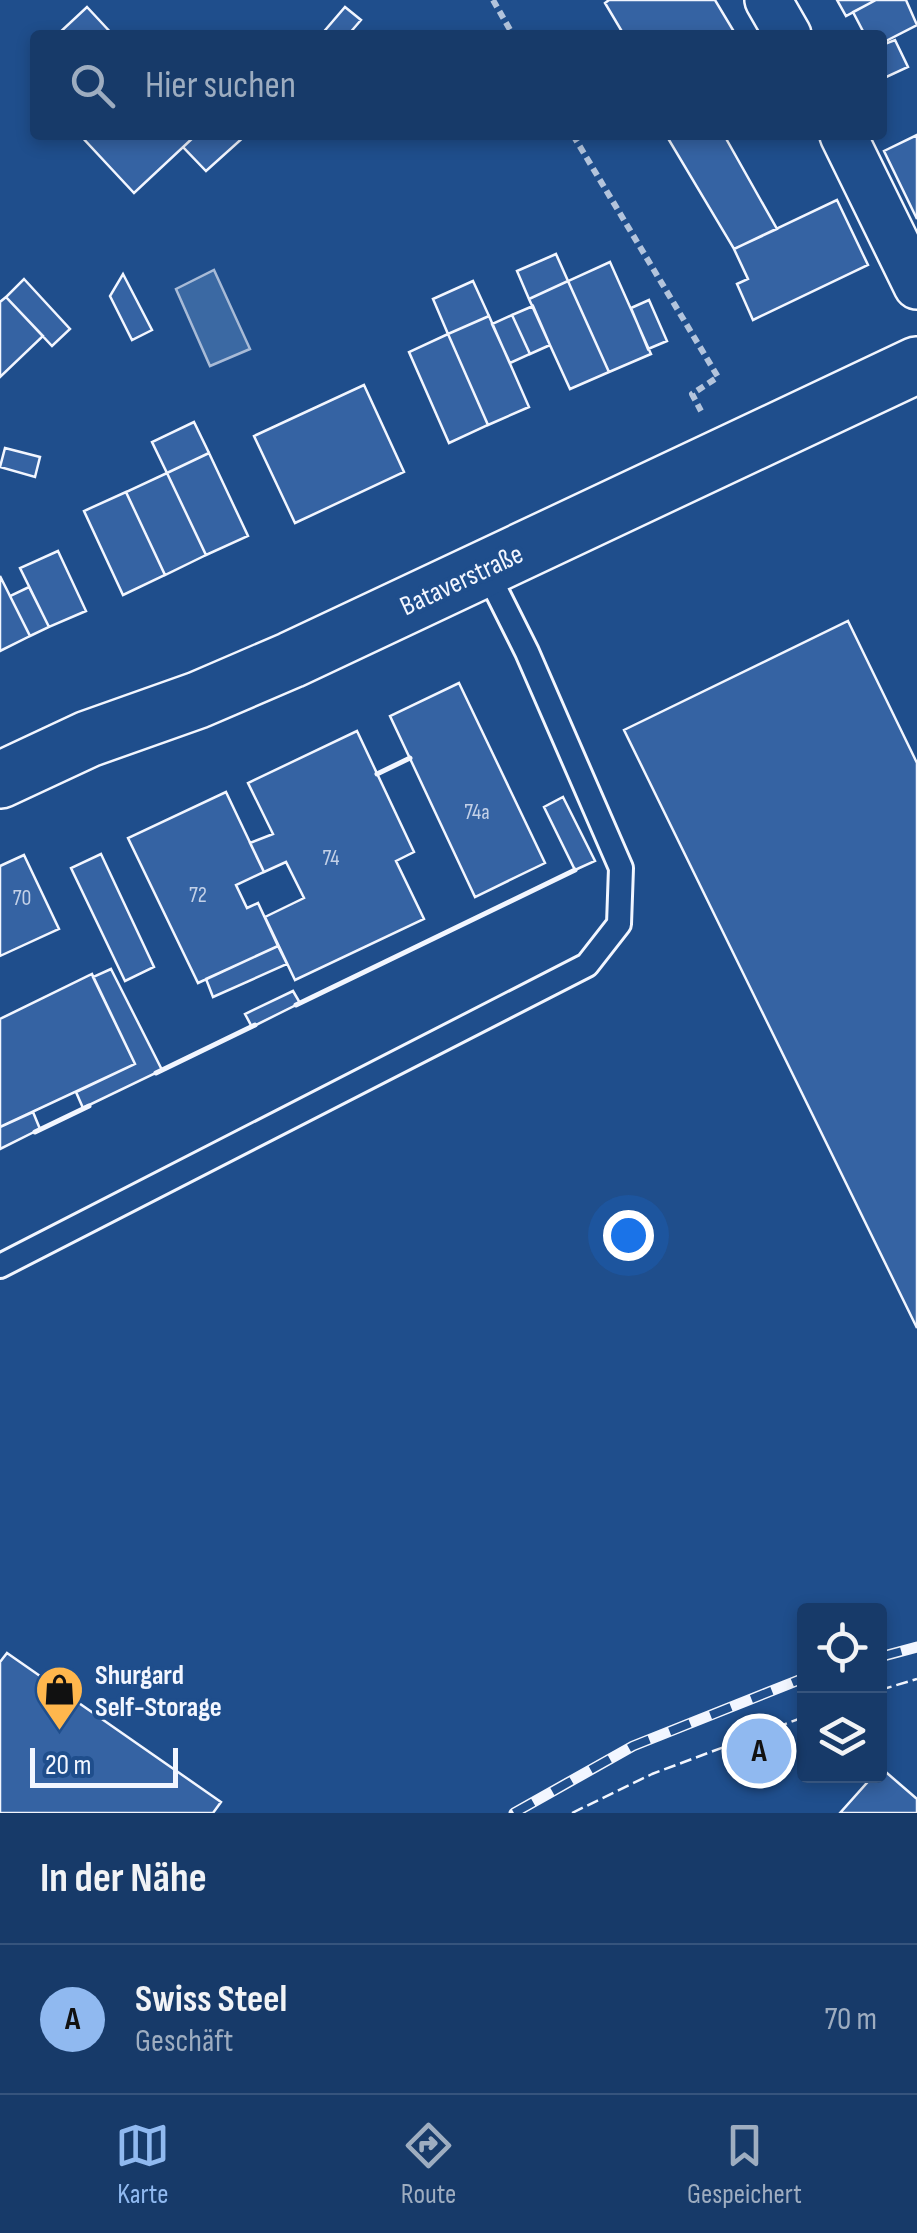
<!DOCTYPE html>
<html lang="de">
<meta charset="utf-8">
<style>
body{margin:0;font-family:"Sofia Sans Condensed",sans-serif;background:#20416f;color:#f1f3f6}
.controls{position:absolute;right:30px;bottom:30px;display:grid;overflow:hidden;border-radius:10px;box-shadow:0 5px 15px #0003}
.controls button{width:90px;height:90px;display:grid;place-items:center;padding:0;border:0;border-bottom:2px solid #36547d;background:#173a69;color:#f1f3f6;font:50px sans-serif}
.scale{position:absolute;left:30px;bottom:25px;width:148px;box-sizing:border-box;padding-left:10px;border:5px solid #f2f6ff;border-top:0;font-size:28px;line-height:35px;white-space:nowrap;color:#f2f6ff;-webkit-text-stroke:8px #1f4e8c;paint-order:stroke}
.you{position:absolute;left:628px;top:1235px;width:35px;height:35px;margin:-25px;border:8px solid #fff;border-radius:50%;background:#1a73e8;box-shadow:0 0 0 15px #1a73e833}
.badge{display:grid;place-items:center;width:65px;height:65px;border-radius:50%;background:#90b9f0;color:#111;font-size:32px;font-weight:700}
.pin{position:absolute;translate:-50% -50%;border:5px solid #fff;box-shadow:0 2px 10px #0006}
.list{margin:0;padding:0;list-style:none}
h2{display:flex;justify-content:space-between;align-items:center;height:130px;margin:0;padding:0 40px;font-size:42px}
h2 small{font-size:32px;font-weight:400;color:#9eadc0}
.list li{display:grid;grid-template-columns:65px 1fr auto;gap:30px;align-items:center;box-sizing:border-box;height:150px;padding:0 40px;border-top:2px solid #36547d}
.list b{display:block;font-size:38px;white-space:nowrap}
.list p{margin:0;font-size:32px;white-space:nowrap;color:#9eadc0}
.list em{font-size:32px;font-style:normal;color:#9eadc0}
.icon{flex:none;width:55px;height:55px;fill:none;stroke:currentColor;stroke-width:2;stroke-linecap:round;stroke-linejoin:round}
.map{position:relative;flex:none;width:917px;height:1813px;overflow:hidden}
.search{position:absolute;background:#173a69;box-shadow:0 5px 15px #0003;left:30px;right:30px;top:30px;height:110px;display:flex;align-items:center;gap:25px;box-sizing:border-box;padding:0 35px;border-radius:10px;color:#9eadc0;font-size:38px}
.sheet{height:280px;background:#173a69}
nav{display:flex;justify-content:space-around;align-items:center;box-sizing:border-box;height:140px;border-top:2px solid #36547d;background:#173a69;font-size:28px;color:#9eadc0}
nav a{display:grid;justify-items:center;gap:5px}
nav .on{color:#90b9f0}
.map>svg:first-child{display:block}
.water{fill:#3b69a3;stroke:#a8bbd7;stroke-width:2.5}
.building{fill:#3563a3;stroke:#f2f6ff;stroke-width:2.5}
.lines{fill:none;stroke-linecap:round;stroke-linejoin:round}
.lane-casing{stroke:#f2f6ff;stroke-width:28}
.street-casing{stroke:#f2f6ff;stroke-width:50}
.secondary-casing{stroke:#f2f6ff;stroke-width:60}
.path{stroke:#b3c4dc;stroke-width:6;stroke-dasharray:8 5;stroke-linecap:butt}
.lane{stroke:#1f4e8c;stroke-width:22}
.street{stroke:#1f4e8c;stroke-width:45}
.secondary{stroke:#1f4e8c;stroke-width:55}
.rail-casing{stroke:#f2f6ff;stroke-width:11}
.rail{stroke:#1f4e8c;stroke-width:8;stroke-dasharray:22;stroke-linecap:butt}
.fence{stroke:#f2f6ff;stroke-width:2.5;stroke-dasharray:12 5;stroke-linecap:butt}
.wall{stroke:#f2f6ff;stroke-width:5}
.labels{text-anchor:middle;stroke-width:8;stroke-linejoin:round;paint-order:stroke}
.number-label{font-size:22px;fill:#c3d1e8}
.street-label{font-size:28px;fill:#f2f6ff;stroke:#1f4e8c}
.poi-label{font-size:28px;font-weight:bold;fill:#f2f6ff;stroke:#1f4e8c;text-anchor:start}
</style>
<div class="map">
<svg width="917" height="1813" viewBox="0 0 917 1813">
<rect width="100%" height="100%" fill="#1f4e8c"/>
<path class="water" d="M 214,270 L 250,349 L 210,366 L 176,289 Z"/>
<path class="building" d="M 609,0 L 715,0 L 736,35 L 624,35 L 605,3 Z
M 837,0 L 876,0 L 846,16 Z
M 876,0 L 906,0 L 917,25 L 882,43 L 882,35 L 865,35 L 853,12 Z
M 87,7 L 113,35 L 57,35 Z
M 345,7 L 361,20 L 348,35 L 321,35 Z
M 895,40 L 908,67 L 882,79 L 882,45 Z
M 80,135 L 196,135 L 134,193 Z
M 196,135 L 246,135 L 206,171 L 183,147 Z
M 666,135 L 724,135 L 777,229 L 734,249 Z
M 917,135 L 917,219 L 884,151 Z
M 837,200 L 868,265 L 753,320 L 737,284 L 748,279 L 734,249 Z
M 556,254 L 568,281 L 529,299 L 517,271 Z
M 610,262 L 651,354 L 609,372 L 568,281 Z
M 123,274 L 152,330 L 132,340 L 110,296 Z
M 24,279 L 70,329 L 52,346 L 6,297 Z
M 473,281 L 489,316 L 448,334 L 433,299 Z
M 568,281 L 609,372 L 570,389 L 529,299 Z
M 6,297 L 43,336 L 0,377 L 0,302 Z
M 649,300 L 667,341 L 648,349 L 631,308 Z
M 533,306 L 550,345 L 530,354 L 512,315 Z
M 512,315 L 530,354 L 510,363 L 492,324 Z
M 489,316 L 529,407 L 488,425 L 448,334 Z
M 448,334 L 488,425 L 449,443 L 409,352 Z
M 364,385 L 404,472 L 295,523 L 254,436 Z
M 194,422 L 209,453 L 167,473 L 152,442 Z
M 5,448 L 40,457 L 35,477 L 0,467 Z
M 209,453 L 248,536 L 206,555 L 167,473 Z
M 167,473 L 206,555 L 165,575 L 126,492 Z
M 126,492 L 165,575 L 123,595 L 84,511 Z
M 58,551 L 86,611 L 49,627 L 20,568 Z
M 0,576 L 30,636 L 0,651 Z
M 29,587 L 49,627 L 30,636 L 10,596 Z
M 848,621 L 917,763 L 917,1328 L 624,730 Z
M 459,683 L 545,863 L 475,897 L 390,716 Z
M 357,731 L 414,852 L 396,861 L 424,919 L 295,980 L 265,917 L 304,898 L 286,862 L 264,872 L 250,843 L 273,834 L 248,783 Z
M 226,792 L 264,872 L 236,885 L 247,908 L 258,903 L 278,946 L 198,983 L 128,838 Z
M 563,797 L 595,861 L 575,870 L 544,807 Z
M 101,854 L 154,967 L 125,981 L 71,868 Z
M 24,855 L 59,929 L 0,956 L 0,866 Z
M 278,946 L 287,964 L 213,997 L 206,979 Z
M 111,969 L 162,1070 L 83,1108 L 76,1092 L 135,1064 L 93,977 Z
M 92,974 L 135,1064 L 0,1127 L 0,1019 Z
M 293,991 L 300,1003 L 252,1027 L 245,1014 Z
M 33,1112 L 40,1129 L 0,1149 L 0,1127 Z
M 7,1653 L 221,1802 L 213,1813 L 0,1813 L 0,1662 Z
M 880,1767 L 917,1799 L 917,1813 L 840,1813 L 873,1776 L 880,1776 Z"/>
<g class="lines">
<defs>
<path id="lane" d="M 0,1266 L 587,965 L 619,924 L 621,868 L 527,652 L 485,568"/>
<path id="street" d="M 768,0 L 788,35
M 843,135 L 917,286"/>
<path id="secondary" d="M 0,780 L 88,739 L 198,700 L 291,660 L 917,365"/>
</defs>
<use href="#lane" class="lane-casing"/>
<use href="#street" class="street-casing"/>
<use href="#secondary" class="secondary-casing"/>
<path class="path" d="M 493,0 L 513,35
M 573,135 L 718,377 L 692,394 L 701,411"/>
<use href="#lane" class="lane"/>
<use href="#street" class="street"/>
<use href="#secondary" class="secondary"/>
<defs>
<path id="rail" d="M 880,1657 L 917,1647
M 514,1813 L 633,1746 L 804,1678"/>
</defs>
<use href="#rail" class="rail-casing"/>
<use href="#rail" class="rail"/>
<path class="fence" d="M 880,1690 L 917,1679
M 572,1813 L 652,1774 L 804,1717"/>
<path class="wall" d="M 377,774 L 410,758
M 296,1005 L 575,870
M 156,1073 L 255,1025
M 35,1132 L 89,1106"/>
</g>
<defs>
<symbol id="shop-pin" viewBox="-11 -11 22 30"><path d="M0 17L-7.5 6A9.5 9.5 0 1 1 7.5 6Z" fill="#ffb74d" stroke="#1f4e8c"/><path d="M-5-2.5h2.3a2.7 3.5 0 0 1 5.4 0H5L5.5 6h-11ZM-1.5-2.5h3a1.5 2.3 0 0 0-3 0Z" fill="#111"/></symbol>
</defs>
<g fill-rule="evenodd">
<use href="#shop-pin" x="32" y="1662" width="55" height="75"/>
</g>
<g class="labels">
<g class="number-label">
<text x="477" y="819">74a</text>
<text x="331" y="865">74</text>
<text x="198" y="902">72</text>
<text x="22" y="905">70</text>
</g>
<g class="street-label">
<text transform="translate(461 579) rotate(-25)" y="10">Bataverstraße</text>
</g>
<g class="poi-label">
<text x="95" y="1684">Shurgard<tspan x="95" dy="32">Self-Storage</tspan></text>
</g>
</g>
</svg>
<div class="controls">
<button><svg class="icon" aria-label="locate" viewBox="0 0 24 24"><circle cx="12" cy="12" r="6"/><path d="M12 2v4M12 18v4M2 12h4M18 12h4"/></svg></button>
<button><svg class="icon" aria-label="layers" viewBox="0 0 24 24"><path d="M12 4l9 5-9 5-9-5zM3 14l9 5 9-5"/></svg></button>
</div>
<div class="scale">20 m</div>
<div class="you"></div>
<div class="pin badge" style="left:759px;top:1751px">A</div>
<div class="search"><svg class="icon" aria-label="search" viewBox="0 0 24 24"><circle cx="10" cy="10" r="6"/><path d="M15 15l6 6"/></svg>Hier suchen</div>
</div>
<section class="sheet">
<h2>In der Nähe<small></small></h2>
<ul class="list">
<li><span class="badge">A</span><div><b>Swiss Steel</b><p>Geschäft</p></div><em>70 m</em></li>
</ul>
</section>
<nav>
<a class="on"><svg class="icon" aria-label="map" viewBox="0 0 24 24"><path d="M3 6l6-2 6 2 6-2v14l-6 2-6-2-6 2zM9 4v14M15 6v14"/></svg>Karte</a>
<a><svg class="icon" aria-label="directions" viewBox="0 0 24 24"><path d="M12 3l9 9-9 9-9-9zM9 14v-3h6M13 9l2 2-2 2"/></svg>Route</a>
<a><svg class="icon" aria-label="saved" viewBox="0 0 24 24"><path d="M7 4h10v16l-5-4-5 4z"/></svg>Gespeichert</a>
</nav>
